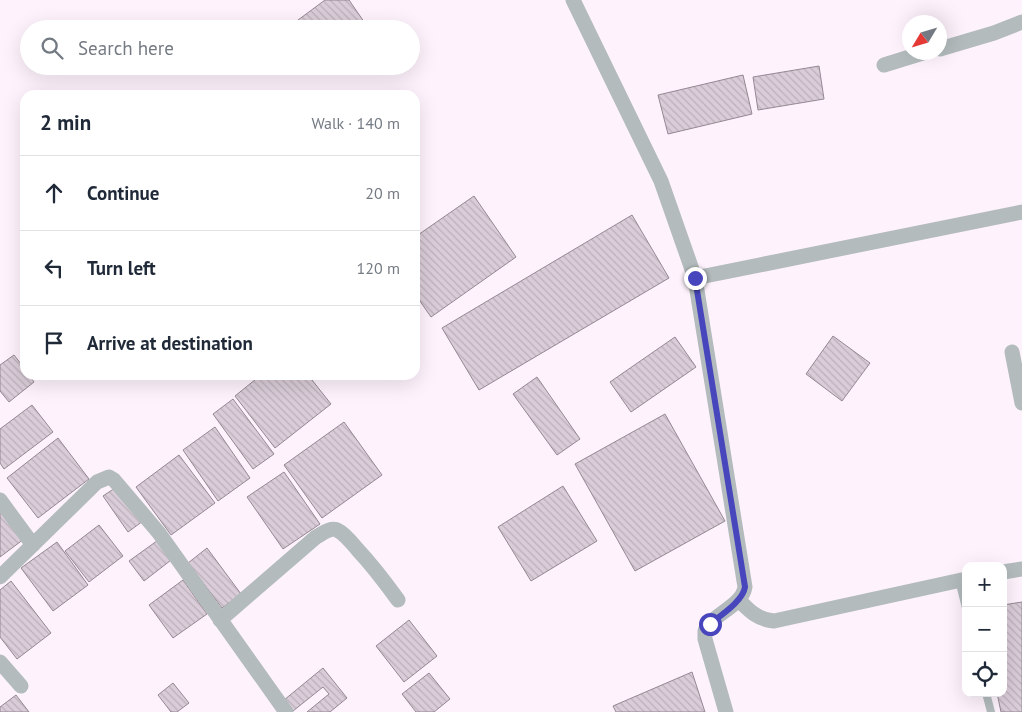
<!DOCTYPE html>
<meta charset="utf-8">
<style>
body{margin:0;font-family:"PT Sans",sans-serif;background:#f6f6f7;color:#1f2937}
.controls{position:absolute;right:15px;bottom:15px;display:grid;overflow:hidden;border-radius:10px;box-shadow:0 5px 20px #0002}
.controls button{width:45px;height:45px;display:grid;place-items:center;padding:0;border:0;border-bottom:1px solid #e0e1e3;background:#fff;color:#1f2937;font:25px sans-serif}
.compass{position:absolute;left:902px;top:15px;width:45px;height:45px;border-radius:50%;background:#fff;box-shadow:0 5px 20px #0002;rotate:232deg}
.stop{position:absolute;width:15px;height:15px;margin:-11px;border:4px solid #4846bc;border-radius:50%;background:#fff}
.stop.end{background:#4846bc;border-color:#fff;box-shadow:0 1px 5px #0008}
.list{margin:0;padding:0;list-style:none}
h2{display:flex;justify-content:space-between;align-items:center;height:65px;margin:0;padding:0 20px;font-size:21px}
h2 small{font-size:16px;font-weight:400;color:#747a83}
.list li{display:grid;grid-template-columns:32px 1fr auto;gap:15px;align-items:center;box-sizing:border-box;height:75px;padding:0 20px;border-top:1px solid #e0e1e3}
.list b{display:block;font-size:19px;white-space:nowrap}
.list em{font-size:16px;font-style:normal;color:#747a83}
.icon{flex:none;width:28px;height:28px;fill:none;stroke:currentColor;stroke-width:2;stroke-linecap:round;stroke-linejoin:round}
.map{position:relative;flex:none;width:1022px;height:712px;overflow:hidden}
.search{position:absolute;background:#fff;box-shadow:0 5px 20px #0002;left:20px;top:20px;width:400px;height:55px;display:flex;align-items:center;gap:12px;box-sizing:border-box;padding:0 18px;border-radius:28px;color:#747a83;font-size:19px}
.panel{position:absolute;background:#fff;box-shadow:0 5px 20px #0002;left:20px;top:90px;width:400px;height:290px;border-radius:15px}
.map>svg:first-child{display:block}
.building{fill:url(#building-back-hatch);stroke:#948893}
.lines{fill:none;stroke-linecap:round;stroke-linejoin:round}
.lane{stroke:#b3bbbd;stroke-width:8}
.street{stroke:#b3bbbd;stroke-width:15}
.route{stroke:#4846bc;stroke-width:6}
</style>
<div class="map">
<svg width="1022" height="712" viewBox="0 0 1022 712">
<defs>
<pattern id="building-back-hatch" width="6" height="6" patternUnits="userSpaceOnUse" patternTransform="scale(1.25)"><rect width="6" height="6" fill="#dacdd9"/><path d="M-1 5l2 2M0 0l6 6M5-1l2 2" fill="none" stroke="#bcb0bb"/></pattern>
</defs>
<rect width="100%" height="100%" fill="#fef3fd"/>
<path class="building" d="M 325,0 L 349,0 L 369,29 L 298,29 L 294,23 Z
M 819,66 L 824,99 L 758,110 L 753,77 Z
M 743,75 L 752,114 L 668,134 L 658,95 Z
M 474,196 L 516,257 L 431,317 L 415,294 L 415,237 Z
M 632,215 L 669,278 L 479,390 L 442,328 Z
M 833,336 L 870,363 L 842,401 L 806,374 Z
M 675,337 L 696,367 L 631,412 L 610,382 Z
M 14,355 L 25,369 L 25,375 L 29,375 L 34,382 L 9,402 L 0,391 L 0,365 Z
M 261,375 L 308,375 L 331,404 L 275,448 L 235,396 Z
M 537,377 L 580,439 L 557,455 L 513,394 Z
M 233,399 L 274,454 L 253,469 L 213,414 Z
M 32,405 L 53,432 L 4,469 L 0,463 L 0,429 Z
M 665,414 L 725,521 L 635,571 L 575,464 Z
M 344,422 L 382,475 L 322,518 L 284,465 Z
M 215,427 L 250,478 L 218,501 L 183,450 Z
M 58,438 L 89,479 L 38,518 L 7,478 Z
M 179,455 L 215,503 L 171,535 L 136,487 Z
M 284,472 L 320,524 L 283,549 L 247,497 Z
M 118,486 L 143,521 L 128,532 L 103,496 Z
M 563,486 L 597,541 L 531,581 L 498,527 Z
M 0,508 L 24,539 L 0,557 Z
M 99,525 L 123,556 L 89,582 L 65,551 Z
M 161,538 L 175,557 L 144,581 L 129,561 Z
M 57,542 L 88,585 L 53,611 L 21,568 Z
M 207,548 L 241,594 L 222,608 L 188,563 Z
M 183,580 L 207,614 L 173,638 L 149,605 Z
M 11,581 L 51,633 L 17,659 L 0,637 L 0,590 Z
M 1022,602 L 1022,712 L 1001,712 L 997,693 L 1003,693 L 1003,605 Z
M 409,620 L 437,656 L 404,682 L 376,646 Z
M 323,668 L 347,698 L 330,712 L 307,712 L 329,694 L 323,687 L 293,711 L 284,700 Z
M 692,672 L 705,712 L 616,712 L 613,706 Z
M 429,673 L 450,699 L 434,712 L 416,712 L 402,694 Z
M 173,683 L 189,703 L 177,712 L 171,712 L 158,695 Z
M 16,695 L 29,712 L 0,712 L 0,707 Z"/>
<g class="lines">
<path class="lane" d="M 959,580 L 966,608
M 986,693 L 991,712"/>
<path class="street" d="M 573,0 L 661,181 L 695,278 L 745,587 C 742,607 710,615 705,631 C 705,633 705,638 705,639 L 726,712
M 940,49 L 994,33 L 1022,22
M 884,65 L 926,52
M 695,278 L 1022,212
M 1012,352 L 1022,403
M 0,500 L 33,545
M 1003,572 L 1022,569
M 0,577 L 97,482 L 109,477 L 114,480 L 159,533 L 286,712
M 739,600 C 749,611 759,620 774,621 L 966,579
M 220,620 L 316,537 C 322,534 330,527 337,530 C 344,533 352,543 357,549 C 372,565 385,582 398,600
M 0,662 L 21,686"/>
</g>
<g class="lines">
<path class="route" d="M 695,278 L 745,587 C 743,601 721,615 710,624"/>
</g>
</svg>
<div class="controls">
<button>+</button>
<button>−</button>
<button><svg class="icon" aria-label="locate" viewBox="0 0 24 24"><circle cx="12" cy="12" r="6"/><path d="M12 2v4M12 18v4M2 12h4M18 12h4"/></svg></button>
</div>
<svg class="compass" viewBox="-18 -18 36 36"><path d="M0-13l5 13h-10z" fill="#e53935"/><path d="M0 13l5-13h-10z" fill="#747a83"/></svg>
<div class="stop" style="left:710px;top:624px"></div>
<div class="stop end" style="left:695px;top:278px"></div>
<div class="search"><svg class="icon" aria-label="search" viewBox="0 0 24 24"><circle cx="10" cy="10" r="6"/><path d="M15 15l6 6"/></svg>Search here</div>
<section class="panel">
<h2>2 min<small>Walk · 140 m</small></h2>
<ul class="list">
<li><svg class="icon" aria-label="ahead" viewBox="0 0 24 24"><path d="M12 20V5M6 11l6-6 6 6"/></svg><div><b>Continue</b></div><em>20 m</em></li>
<li><svg class="icon" aria-label="left" viewBox="0 0 24 24"><path d="M17 20v-9H6M10 6l-5 5 5 5"/></svg><div><b>Turn left</b></div><em>120 m</em></li>
<li><svg class="icon" aria-label="arrive" viewBox="0 0 24 24"><path d="M6 21V4h12l-3 4 3 4H6"/></svg><div><b>Arrive at destination</b></div></li>
</ul>
</section>
</div>
